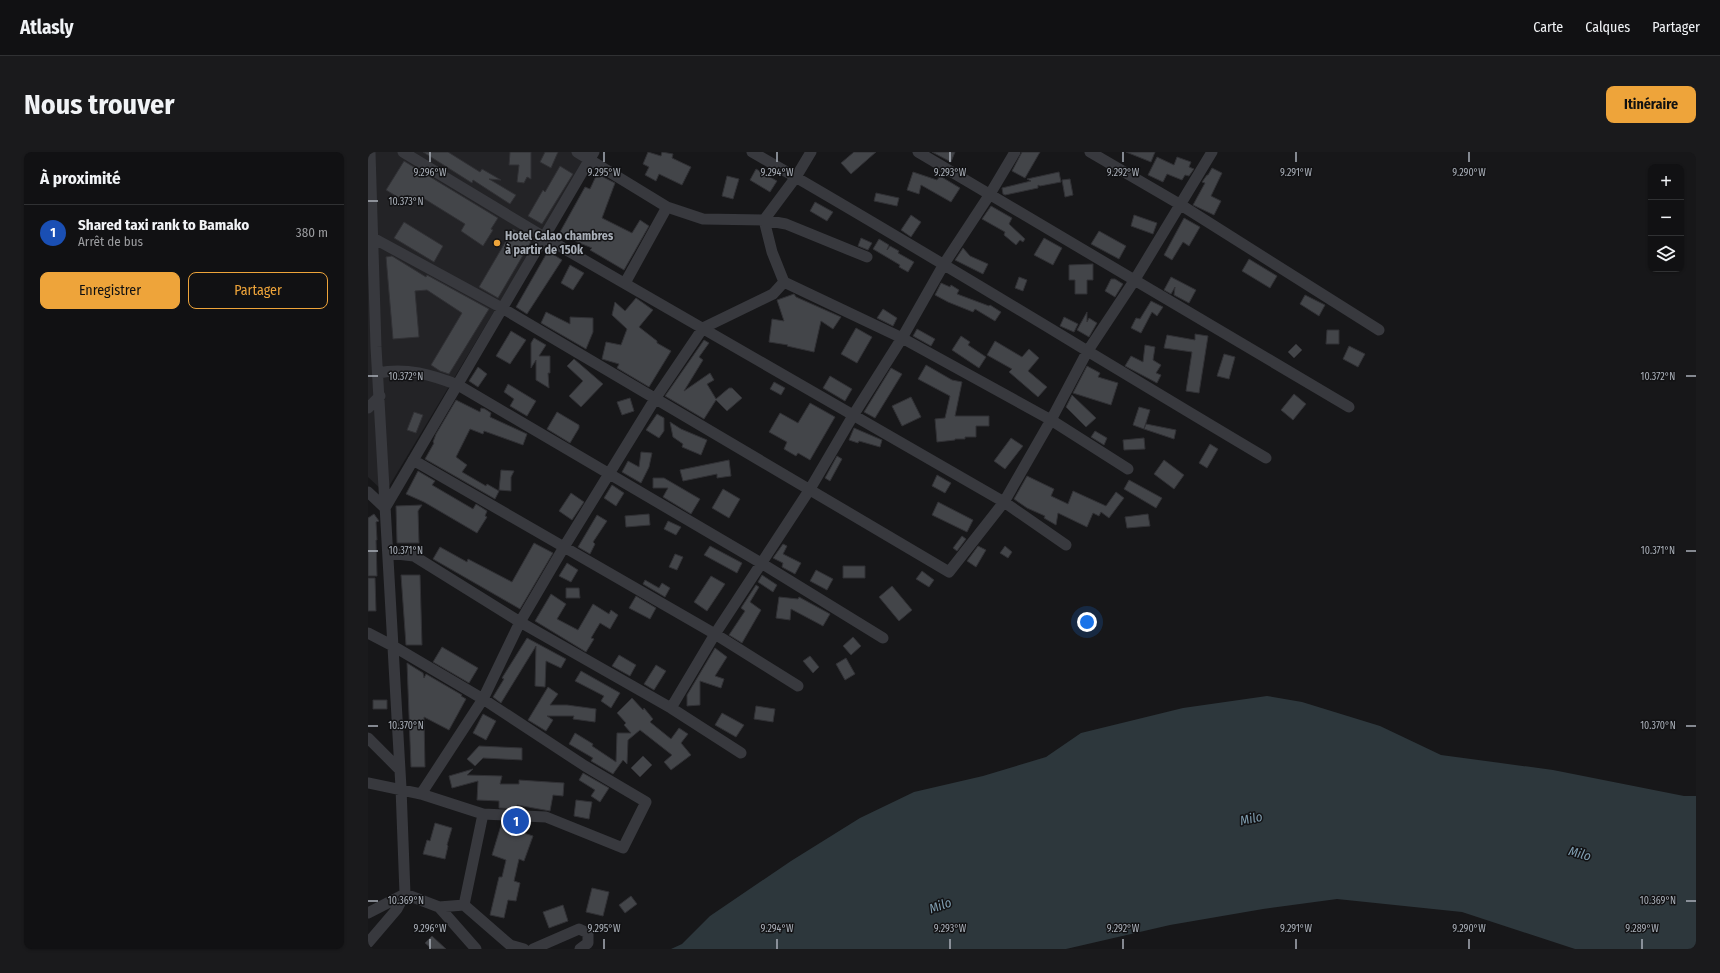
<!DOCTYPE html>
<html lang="fr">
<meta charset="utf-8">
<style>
body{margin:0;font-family:"Fira Sans Condensed",sans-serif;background:#1a1a1c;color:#f1f3f6}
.controls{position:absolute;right:12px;top:12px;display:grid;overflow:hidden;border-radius:8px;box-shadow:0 1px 3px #0004}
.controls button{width:36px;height:36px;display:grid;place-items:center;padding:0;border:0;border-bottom:1px solid #303133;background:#111113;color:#f1f3f6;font:20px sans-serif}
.you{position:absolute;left:719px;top:470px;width:14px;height:14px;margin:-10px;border:3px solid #fff;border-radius:50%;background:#1a73e8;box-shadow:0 0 0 6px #1a73e833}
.badge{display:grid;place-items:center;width:26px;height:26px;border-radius:50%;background:#eea43a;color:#fff;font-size:13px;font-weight:700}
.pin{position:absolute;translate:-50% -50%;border:2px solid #fff;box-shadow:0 1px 4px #0006}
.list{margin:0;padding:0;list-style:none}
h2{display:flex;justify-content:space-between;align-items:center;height:52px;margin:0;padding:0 16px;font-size:17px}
h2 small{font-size:13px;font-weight:400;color:#9c9da0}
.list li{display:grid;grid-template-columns:26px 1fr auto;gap:12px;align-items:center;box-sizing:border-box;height:56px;padding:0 16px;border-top:1px solid #303133}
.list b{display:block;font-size:15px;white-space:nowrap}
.list p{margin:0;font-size:13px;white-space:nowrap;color:#9c9da0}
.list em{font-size:13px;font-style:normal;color:#9c9da0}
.actions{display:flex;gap:8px;padding:12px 16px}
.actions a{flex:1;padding:9px 0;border:1px solid #eea43a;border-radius:8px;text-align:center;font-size:14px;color:#eea43a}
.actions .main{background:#eea43a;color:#111}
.icon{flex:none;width:22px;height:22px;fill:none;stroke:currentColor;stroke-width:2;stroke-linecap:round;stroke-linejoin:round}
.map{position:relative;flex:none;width:1328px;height:797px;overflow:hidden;border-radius:8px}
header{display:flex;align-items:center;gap:24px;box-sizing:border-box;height:56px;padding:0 20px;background:#111113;border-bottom:1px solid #303133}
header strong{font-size:19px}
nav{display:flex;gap:22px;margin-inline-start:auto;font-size:14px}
.intro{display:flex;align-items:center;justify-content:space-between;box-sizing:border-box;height:96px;padding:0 24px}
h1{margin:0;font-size:28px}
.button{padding:10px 18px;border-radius:8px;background:#eea43a;color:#111;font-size:14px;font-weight:700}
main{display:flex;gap:24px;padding:0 24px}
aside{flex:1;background:#111113;border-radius:8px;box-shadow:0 1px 3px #0004}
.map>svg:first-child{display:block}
.built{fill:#232326}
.water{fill:#2d373c}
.building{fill:#434549;stroke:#313135}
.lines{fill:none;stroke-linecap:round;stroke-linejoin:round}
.minor{stroke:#38393e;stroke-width:11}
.ticks{fill:none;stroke:#a9afb8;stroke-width:1.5}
.poi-dot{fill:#eea43a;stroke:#121214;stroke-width:1.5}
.labels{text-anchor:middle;stroke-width:3;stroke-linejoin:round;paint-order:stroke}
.poi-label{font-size:12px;font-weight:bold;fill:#a9afb8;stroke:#121214;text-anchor:start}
.water-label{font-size:13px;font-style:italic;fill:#819fb2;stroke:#121214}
.ticks-label{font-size:10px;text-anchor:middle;fill:#a9afb8;stroke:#121214;stroke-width:3;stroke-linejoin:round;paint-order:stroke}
</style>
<header>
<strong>Atlasly</strong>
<nav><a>Carte</a><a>Calques</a><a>Partager</a></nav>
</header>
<div class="intro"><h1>Nous trouver</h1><a class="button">Itinéraire</a></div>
<main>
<aside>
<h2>À proximité<small></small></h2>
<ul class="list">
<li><span class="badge" style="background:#1a4fb4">1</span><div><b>Shared taxi rank to Bamako</b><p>Arrêt de bus</p></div><em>380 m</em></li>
</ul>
<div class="actions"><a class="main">Enregistrer</a><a>Partager</a></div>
</aside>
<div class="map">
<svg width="1328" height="797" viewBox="0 0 1328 797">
<rect width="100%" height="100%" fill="#171719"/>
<path class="built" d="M 0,0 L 222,0 L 17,341 L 0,325 Z"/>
<path class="water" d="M 899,544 L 934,550 L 1012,574 L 1073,603 L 1185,618 L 1316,644 L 1328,644 L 1328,797 L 1207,797 L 1094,760 L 969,747 L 895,757 L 802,773 L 698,797 L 303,797 L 314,792 L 342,764 L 423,709 L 492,666 L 546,640 L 615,624 L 678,605 L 713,581 L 815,556 Z"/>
<path class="building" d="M 55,0 L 80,0 L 112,20 L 114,17 L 133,28 L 121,27 L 148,43 L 142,52 L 105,28 L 104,31 Z
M 142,0 L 163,0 L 163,27 L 159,25 L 156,31 L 149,30 L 151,13 L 141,13 Z
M 177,0 L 190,0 L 183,16 L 172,10 Z
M 280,0 L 293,4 L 294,0 L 305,2 L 304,6 L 323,15 L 314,33 L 291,22 L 288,29 L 277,23 L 281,15 L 275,12 Z
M 486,0 L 508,0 L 483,22 L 473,11 Z
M 564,0 L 587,0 L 583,10 Z
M 654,0 L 672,0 L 657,26 L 644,19 Z
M 758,0 L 787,0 L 783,10 Z
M 789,5 L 806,13 L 809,5 L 823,10 L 821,15 L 826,17 L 821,24 L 817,23 L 814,28 L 799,22 L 795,30 L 780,23 Z
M 36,9 L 130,66 L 123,77 L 125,78 L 115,94 L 93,79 L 97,72 L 55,46 L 52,51 L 39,43 L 36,49 L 18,38 Z
M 192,14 L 205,22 L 174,72 L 160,64 L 175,38 L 177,40 Z
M 844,16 L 854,21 L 843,44 L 853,49 L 846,63 L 825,53 L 837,31 L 834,30 L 839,23 L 840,23 Z
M 388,17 L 409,29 L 402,40 L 382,28 Z
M 545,20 L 569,28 L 572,24 L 592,36 L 583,50 L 553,33 L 551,42 L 539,38 Z
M 691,20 L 693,30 L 672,34 L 670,33 L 670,36 L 637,43 L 635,42 L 634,36 L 663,29 L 659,27 Z
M 229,22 L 247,31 L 234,66 L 264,81 L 272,68 L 281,74 L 256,118 L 222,98 L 224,96 L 209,90 L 192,80 L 217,35 L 222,37 Z
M 359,24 L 371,27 L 365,47 L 354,44 Z
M 702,27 L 705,43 L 697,45 L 694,28 Z
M 508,41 L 531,46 L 529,54 L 506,49 Z
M 447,50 L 465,60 L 459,69 L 442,59 Z
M 623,54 L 644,66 L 641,72 L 657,87 L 655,90 L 652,88 L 648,93 L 636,83 L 637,80 L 614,67 Z
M 543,63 L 553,70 L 543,85 L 533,78 Z
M 766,63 L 789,71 L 785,82 L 763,74 Z
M 816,66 L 832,75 L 821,94 L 815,90 L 804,108 L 796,103 Z
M 36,70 L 75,94 L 66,110 L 26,86 Z
M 145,77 L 164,88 L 130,146 L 111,135 Z
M 731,79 L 758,94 L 751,107 L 723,92 Z
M 493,86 L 504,91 L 500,98 L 490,94 Z
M 676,86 L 694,96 L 685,113 L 666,103 Z
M 511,87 L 521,93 L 519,98 L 522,94 L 531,99 L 530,101 L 546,110 L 540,120 L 531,115 L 532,113 L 505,97 Z
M 595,96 L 602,104 L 620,112 L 615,122 L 587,108 Z
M 180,99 L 194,108 L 159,162 L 148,155 Z
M 24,104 L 58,125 L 59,123 L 121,157 L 81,222 L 72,219 L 63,213 L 94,161 L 59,138 L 47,139 L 51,185 L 25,187 L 18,105 Z
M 881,107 L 909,124 L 902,136 L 874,119 Z
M 725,112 L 725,128 L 719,128 L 719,142 L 707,142 L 707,128 L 701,128 L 701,113 Z
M 202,113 L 216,121 L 205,138 L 193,131 Z
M 651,125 L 659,128 L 655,139 L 647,136 Z
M 803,125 L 828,138 L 821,151 L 806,143 L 807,135 L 803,142 L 796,138 Z
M 743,127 L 747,127 L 755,132 L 747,145 L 737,139 Z
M 573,131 L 582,135 L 583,133 L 591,138 L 589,142 L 621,154 L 622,153 L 633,160 L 627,169 L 607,157 L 605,160 L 580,150 L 567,143 Z
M 426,142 L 428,145 L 473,165 L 465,177 L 453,169 L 446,200 L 419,194 L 420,193 L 401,190 L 404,167 L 416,169 L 409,148 Z
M 937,143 L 957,153 L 951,164 L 932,152 Z
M 268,146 L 285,158 L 271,175 L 289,189 L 289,191 L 303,199 L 281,235 L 249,216 L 251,212 L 234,207 L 238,190 L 253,193 L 259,177 L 244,163 L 247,150 L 257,159 Z
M 783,149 L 795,155 L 789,164 L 784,160 L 773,181 L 763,176 L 768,166 L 772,167 Z
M 515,157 L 529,166 L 525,174 L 509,166 Z
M 178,160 L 202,172 L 202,165 L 225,166 L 225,180 L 218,197 L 173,171 Z
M 719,160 L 719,170 L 721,166 L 729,171 L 721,185 L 709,178 Z
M 696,165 L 710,172 L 706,180 L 692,174 Z
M 488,176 L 504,185 L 489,211 L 473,202 Z
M 549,177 L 567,187 L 563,194 L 545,184 Z
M 959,178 L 971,178 L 971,192 L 958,192 Z
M 143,179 L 158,188 L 142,212 L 128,204 Z
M 827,182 L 840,184 L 831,241 L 818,239 L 824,200 L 796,196 L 799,183 L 827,188 Z
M 593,184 L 602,190 L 600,193 L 618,205 L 611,216 L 584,198 Z
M 166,186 L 178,193 L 171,204 L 182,204 L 182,221 L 180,221 L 181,236 L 168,228 L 168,208 L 163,216 L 163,191 Z
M 336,188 L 341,191 L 331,205 L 335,208 L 316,239 L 342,221 L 346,228 L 339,232 L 348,247 L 361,236 L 364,236 L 374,246 L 359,259 L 348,248 L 336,267 L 297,244 Z
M 627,189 L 654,205 L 661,197 L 671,206 L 660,219 L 679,235 L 670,245 L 641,220 L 644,217 L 619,203 Z
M 928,192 L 934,198 L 926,206 L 920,200 Z
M 777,193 L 787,195 L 785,208 L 793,213 L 788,221 L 793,223 L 789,231 L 757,214 L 763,204 L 775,210 Z
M 981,194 L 997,202 L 990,215 L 975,207 Z
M 856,202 L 867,205 L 861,227 L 849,224 Z
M 206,207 L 235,232 L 213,255 L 201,244 L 215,229 L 199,214 Z
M 558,213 L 584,228 L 594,230 L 587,264 L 621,264 L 621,274 L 608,274 L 608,285 L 597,285 L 597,287 L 587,287 L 587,288 L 569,290 L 567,267 L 577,266 L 582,244 L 550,227 Z
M 719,214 L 732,221 L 730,225 L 750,231 L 743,253 L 705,241 Z
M 110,215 L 119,222 L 110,235 L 101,229 Z
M 523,216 L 534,222 L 507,266 L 496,260 Z
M 462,224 L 484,237 L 477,249 L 455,236 Z
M 406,230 L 417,236 L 413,243 L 402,237 Z
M 140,232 L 168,249 L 159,264 L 142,254 L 146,247 L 136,240 Z
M 926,242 L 938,252 L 925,268 L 913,258 Z
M 704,243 L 728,266 L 718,275 L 698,255 Z
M 543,245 L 553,265 L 534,274 L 524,254 Z
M 262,246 L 266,259 L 254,263 L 249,250 Z
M 88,248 L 112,260 L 113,256 L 117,257 L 123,261 L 122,265 L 159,282 L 155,293 L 116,279 L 115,282 L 102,277 L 88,305 L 99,313 L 94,320 L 118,334 L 119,332 L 131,339 L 127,347 L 57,307 L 66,291 L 65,290 L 68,282 Z
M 442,251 L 467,265 L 442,308 L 430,301 L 428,304 L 416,297 L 419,290 L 401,280 L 412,261 L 430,271 Z
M 771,255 L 782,258 L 776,277 L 765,273 Z
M 46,260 L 55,263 L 48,281 L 39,278 Z
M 189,260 L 211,273 L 211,276 L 202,291 L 179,277 Z
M 289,262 L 296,266 L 296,279 L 291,286 L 278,278 Z
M 302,270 L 313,277 L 339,288 L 333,303 L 314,295 L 315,292 L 305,285 Z
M 778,272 L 808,278 L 806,287 L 776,277 Z
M 486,276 L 514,288 L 512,295 L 491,289 L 490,291 L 481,288 Z
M 727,279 L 739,286 L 736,293 L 723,285 Z
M 643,286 L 655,294 L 637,317 L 626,309 Z
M 776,286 L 777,297 L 756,298 L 755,288 Z
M 842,292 L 850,297 L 839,316 L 831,311 Z
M 273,300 L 284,301 L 281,315 L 273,331 L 254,320 L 260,309 L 271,315 Z
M 469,304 L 474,307 L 462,329 L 457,326 Z
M 361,308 L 363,324 L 349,326 L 349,322 L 315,329 L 312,318 Z
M 796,308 L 816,323 L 806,337 L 786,322 Z
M 133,318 L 146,319 L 143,325 L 143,339 L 131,338 Z
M 50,319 L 67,329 L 64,333 L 105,357 L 108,352 L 119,359 L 117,364 L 119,365 L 109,381 L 56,350 L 38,342 Z
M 569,323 L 583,331 L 577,341 L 564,334 Z
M 659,324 L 686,337 L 683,344 L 700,352 L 705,339 L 738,354 L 748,340 L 756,346 L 741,366 L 733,360 L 731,364 L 725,361 L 719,375 L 690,361 L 688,373 L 676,366 L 677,364 L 659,356 L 646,347 Z
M 285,326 L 296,326 L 332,347 L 323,362 L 295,345 L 300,336 L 285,336 Z
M 761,328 L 794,346 L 788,356 L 756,337 Z
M 244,333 L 256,341 L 248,354 L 236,346 Z
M 355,337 L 372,347 L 361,366 L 344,356 Z
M 203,341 L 216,350 L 204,368 L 191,359 Z
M 570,350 L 605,368 L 599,380 L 564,363 Z
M 54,353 L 50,359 L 51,391 L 29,391 L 28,354 Z
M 6,362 L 11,369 L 8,370 L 9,388 L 8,388 L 9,424 L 0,424 L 0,366 Z
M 281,362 L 282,373 L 258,375 L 257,364 Z
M 780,362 L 782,374 L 759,376 L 757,365 Z
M 229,363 L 239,369 L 225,390 L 227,392 L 222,402 L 210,395 Z
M 300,369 L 313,375 L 308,383 L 296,377 Z
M 594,384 L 598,387 L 589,399 L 585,396 Z
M 166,391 L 185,401 L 152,457 L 65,407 L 72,395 L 99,410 L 100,407 L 144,430 Z
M 415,392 L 419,394 L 415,402 L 433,411 L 427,422 L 414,415 L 415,411 L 405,406 Z
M 342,394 L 374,411 L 369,421 L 336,403 Z
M 610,394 L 618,398 L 608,415 L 599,409 Z
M 637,394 L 644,400 L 640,406 L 632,401 Z
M 307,402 L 315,405 L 309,418 L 301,415 Z
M 199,411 L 210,418 L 203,430 L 191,424 Z
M 475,414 L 497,414 L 497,426 L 475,426 Z
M 448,418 L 465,427 L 459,438 L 442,429 Z
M 554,419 L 566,428 L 561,435 L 548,427 Z
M 33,423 L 52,423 L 54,493 L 38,493 Z
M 394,423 L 409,433 L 405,440 L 390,430 Z
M 343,424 L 357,432 L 339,459 L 326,450 Z
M 0,426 L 7,426 L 8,459 L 0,459 Z
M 277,428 L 291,436 L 294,431 L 302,436 L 297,445 L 275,432 Z
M 388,433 L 391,435 L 382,450 L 393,458 L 374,491 L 361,483 L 377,459 L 373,456 Z
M 524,434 L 544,458 L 531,469 L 511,445 Z
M 198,436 L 211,436 L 212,446 L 198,446 Z
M 183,442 L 198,452 L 189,467 L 210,478 L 225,452 L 241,462 L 243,458 L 250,463 L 242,477 L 232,471 L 223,486 L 226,487 L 218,500 L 167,469 Z
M 268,444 L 288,456 L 282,467 L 261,456 Z
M 411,445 L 430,447 L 431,445 L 462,462 L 455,474 L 423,457 L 422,468 L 408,466 Z
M 485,485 L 493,494 L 483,503 L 475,494 Z
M 159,486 L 198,507 L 193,516 L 178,509 L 177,535 L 167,534 L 168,494 L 133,551 L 125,545 L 136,527 L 134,526 Z
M 74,495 L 110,516 L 101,531 L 65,510 Z
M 347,496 L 359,505 L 347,524 L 356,527 L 353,536 L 332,529 L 332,553 L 319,554 L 319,543 Z
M 251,503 L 268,513 L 262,524 L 244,514 Z
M 442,504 L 451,515 L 445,521 L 435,509 Z
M 478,506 L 487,522 L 477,528 L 468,512 Z
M 39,511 L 55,521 L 56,526 L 58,522 L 94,543 L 93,544 L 98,547 L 81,578 L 56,565 L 57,615 L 43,615 Z
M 288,513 L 298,519 L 286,538 L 276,532 Z
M 213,519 L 252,541 L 243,556 L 233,549 L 236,544 L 207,529 Z
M 180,535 L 190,542 L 182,553 L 199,553 L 228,557 L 227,570 L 205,567 L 206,564 L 179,564 L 185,568 L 178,579 L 160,568 Z
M 264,546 L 275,558 L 276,556 L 285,567 L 282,570 L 303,587 L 311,576 L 320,582 L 313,591 L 323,603 L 303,618 L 296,610 L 304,603 L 272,578 L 260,588 L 259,612 L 255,608 L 245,622 L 223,609 L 225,606 L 201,592 L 207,581 L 225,592 L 224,594 L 248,610 L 249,581 L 263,581 L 256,573 L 258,571 L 249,561 Z
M 5,548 L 19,548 L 19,557 L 5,557 Z
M 388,554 L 407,557 L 405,570 L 386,567 Z
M 354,561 L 376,573 L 368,585 L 347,573 Z
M 115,562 L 128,569 L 118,588 L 105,581 Z
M 111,594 L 154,596 L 154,608 L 115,606 L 107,614 L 99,607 Z
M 275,604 L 284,613 L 272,625 L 263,616 Z
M 105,617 L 99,623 L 134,624 L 132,632 L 151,632 L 151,628 L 196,631 L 195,644 L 185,643 L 182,659 L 149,653 L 149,657 L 131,656 L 131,649 L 109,648 L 110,629 L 84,636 L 81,624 Z
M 215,621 L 241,636 L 232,650 L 223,644 L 227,638 L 211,628 Z
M 208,648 L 224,650 L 221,667 L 206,664 Z
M 134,670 L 147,675 L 146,678 L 165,684 L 156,709 L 151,707 L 146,729 L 152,731 L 148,749 L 140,748 L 136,766 L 122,763 L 131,725 L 134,725 L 138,708 L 124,703 Z
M 67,671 L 84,676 L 79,693 L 80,694 L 77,707 L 55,702 L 59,688 L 62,689 Z
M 224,736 L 241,740 L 235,764 L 218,760 Z
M 263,744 L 269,752 L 257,761 L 251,753 Z
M 195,753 L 200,769 L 181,776 L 175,760 Z
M 64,784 L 78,797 L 64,797 L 57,791 Z"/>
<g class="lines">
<path class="minor" d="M 35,0 L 176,85 L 636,350 L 698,393
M 209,0 L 299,55 L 335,67 L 396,68 L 418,72 L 499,105
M 384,0 C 557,99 726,204 898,306
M 443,0 L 428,25 L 396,68 L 404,100 L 416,130 L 534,186 L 683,268 L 760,317
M 550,0 L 981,255
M 722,0 L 813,53 L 1011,178
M 5,86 L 134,156 L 581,420 L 636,350 L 683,268 L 719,200 L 766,129 L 844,0
M 257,131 L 299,55
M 10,221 C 38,215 64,223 90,233 L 393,411 L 515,486
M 0,256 L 12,244
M 45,308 L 347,482 L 430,534
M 0,340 L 17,356 L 226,0
M 20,401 L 46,404 L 152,470 L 303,556 L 373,601
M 0,481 L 25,494 L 115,547 L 217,614 L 278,650 L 255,696 L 178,665 L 115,662 L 53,642
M 303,556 L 347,482 L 442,337 L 486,262 L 534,186 L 576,112 L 622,42 L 647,0
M 0,586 L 31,617
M 0,631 L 53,642 L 115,547 L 152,470 L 196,395 L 287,247 L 335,176 L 405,142 L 416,130
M 96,753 L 142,793 L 156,797
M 71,755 L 108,797
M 0,761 L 37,742 L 71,755 L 96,753 L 115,662
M 0,791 L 29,757 L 37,742 L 33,636 L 8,195 L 2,0
M 165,797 L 211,777 L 220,781 L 220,791 L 212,797"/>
</g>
<path class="ticks" d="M 62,0 L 62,10M 236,0 L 236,10M 409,0 L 409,10M 582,0 L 582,10M 755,0 L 755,10M 928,0 L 928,10M 1101,0 L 1101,10M 0,49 L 10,49M 0,224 L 10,224M 1318,224 L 1328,224M 0,399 L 10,399M 1318,399 L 1328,399M 0,574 L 10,574M 1318,574 L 1328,574M 0,749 L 10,749M 1318,749 L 1328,749M 62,787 L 62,797M 236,787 L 236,797M 409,787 L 409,797M 582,787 L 582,797M 755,787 L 755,797M 928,787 L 928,797M 1101,787 L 1101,797M 1274,787 L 1274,797"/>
<circle class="poi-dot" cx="129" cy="91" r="4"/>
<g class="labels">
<g class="poi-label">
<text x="137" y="88">Hotel Calao chambres<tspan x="137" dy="14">à partir de 150k</tspan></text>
</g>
<g class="water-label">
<text transform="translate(883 666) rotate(-12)" y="5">Milo</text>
<text transform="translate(1212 701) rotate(16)" y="5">Milo</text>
<text transform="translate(572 753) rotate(-19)" y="5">Milo</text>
</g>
</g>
<g class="ticks-label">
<text x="62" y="24">9.296°W</text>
<text x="236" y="24">9.295°W</text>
<text x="409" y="24">9.294°W</text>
<text x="582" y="24">9.293°W</text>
<text x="755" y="24">9.292°W</text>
<text x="928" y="24">9.291°W</text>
<text x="1101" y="24">9.290°W</text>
<text x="38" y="53">10.373°N</text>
<text x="38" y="228">10.372°N</text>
<text x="1290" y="228">10.372°N</text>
<text x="38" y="402">10.371°N</text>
<text x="1290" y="402">10.371°N</text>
<text x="38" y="577">10.370°N</text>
<text x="1290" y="577">10.370°N</text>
<text x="38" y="752">10.369°N</text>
<text x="1290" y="752">10.369°N</text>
<text x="62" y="780">9.296°W</text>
<text x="236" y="780">9.295°W</text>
<text x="409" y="780">9.294°W</text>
<text x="582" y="780">9.293°W</text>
<text x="755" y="780">9.292°W</text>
<text x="928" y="780">9.291°W</text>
<text x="1101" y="780">9.290°W</text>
<text x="1274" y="780">9.289°W</text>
</g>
</svg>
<div class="controls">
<button>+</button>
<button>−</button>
<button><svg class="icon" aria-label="layers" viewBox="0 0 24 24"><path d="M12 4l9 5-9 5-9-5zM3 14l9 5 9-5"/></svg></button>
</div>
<div class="you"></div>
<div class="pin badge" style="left:148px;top:669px;background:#1a4fb4">1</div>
</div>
</main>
